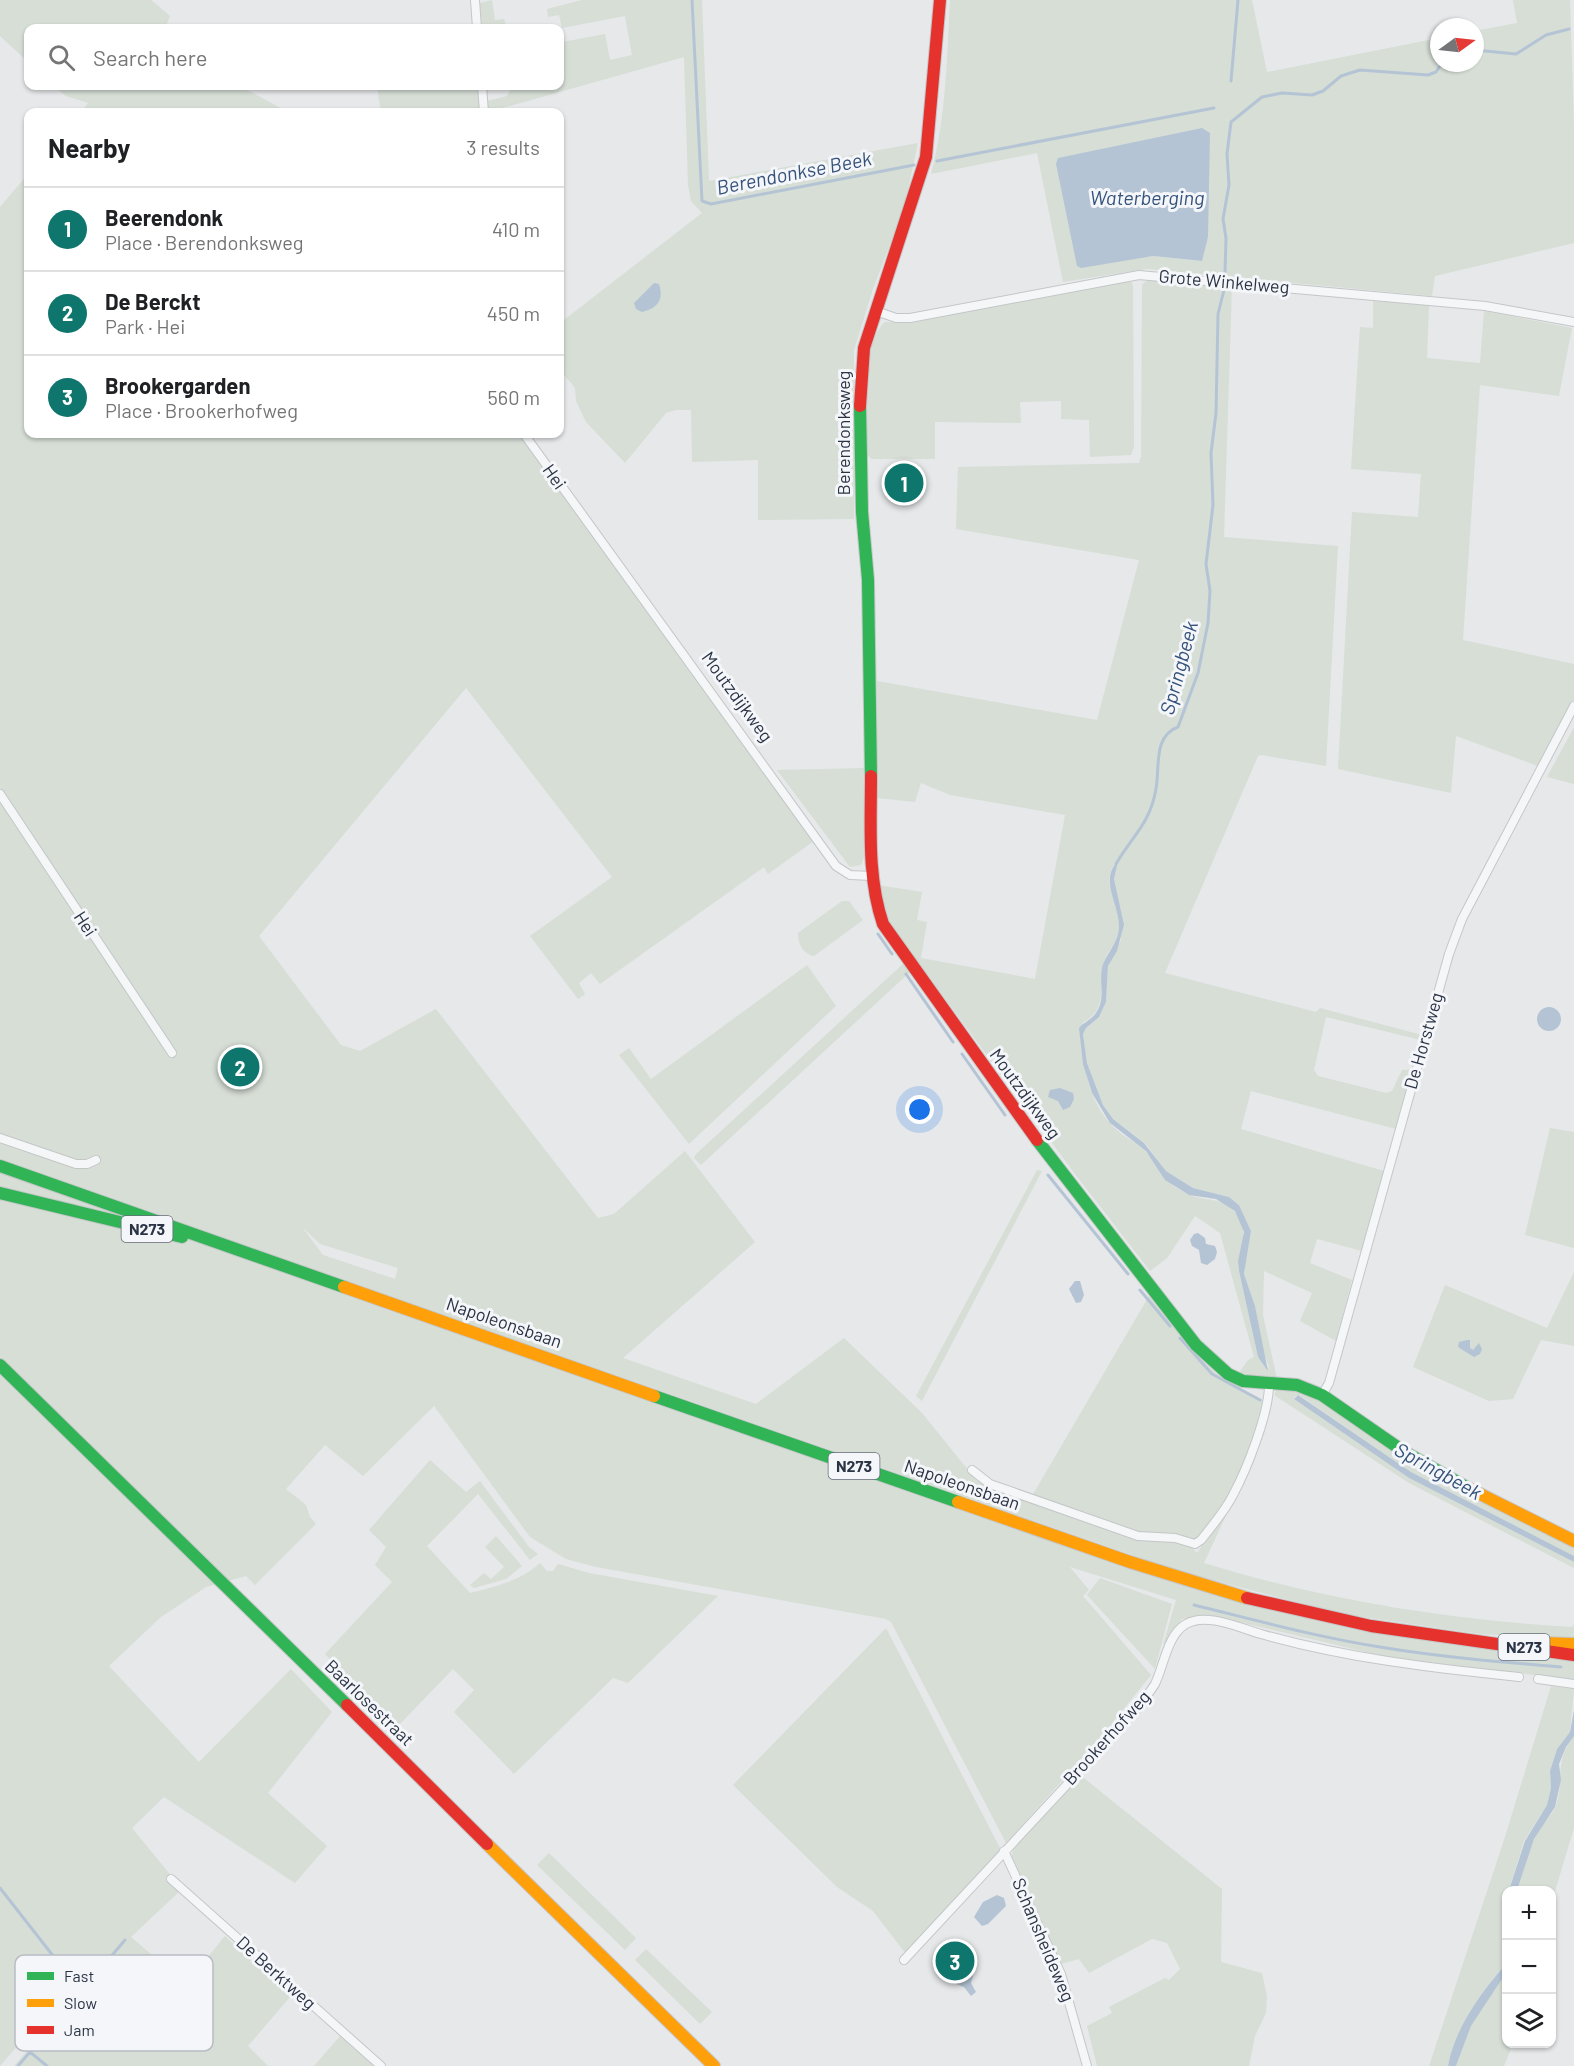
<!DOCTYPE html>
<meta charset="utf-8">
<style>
body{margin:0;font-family:Barlow,sans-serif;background:#f6f6f6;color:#202124}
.controls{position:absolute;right:18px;bottom:18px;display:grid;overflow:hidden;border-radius:12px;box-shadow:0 2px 4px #0004}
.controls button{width:54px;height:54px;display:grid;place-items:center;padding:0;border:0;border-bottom:2px solid #e0e0e0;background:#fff;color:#202124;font:30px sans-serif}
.compass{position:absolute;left:1430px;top:18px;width:54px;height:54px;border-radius:50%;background:#fff;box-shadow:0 2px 4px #0004;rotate:75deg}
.you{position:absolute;left:920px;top:1110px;width:21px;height:21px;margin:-15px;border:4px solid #fff;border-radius:50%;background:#1a73e8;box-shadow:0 0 0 9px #1a73e833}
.badge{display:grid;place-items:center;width:39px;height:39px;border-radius:50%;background:#0f766e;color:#fff;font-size:20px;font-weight:700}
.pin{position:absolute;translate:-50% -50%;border:3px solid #fff;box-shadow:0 2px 6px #0006}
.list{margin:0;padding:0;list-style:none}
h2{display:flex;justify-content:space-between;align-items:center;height:78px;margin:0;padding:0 24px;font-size:26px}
h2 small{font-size:20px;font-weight:400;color:#757577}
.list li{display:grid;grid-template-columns:39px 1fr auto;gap:18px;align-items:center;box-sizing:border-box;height:84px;padding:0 24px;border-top:2px solid #e0e0e0}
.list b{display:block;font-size:22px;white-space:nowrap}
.list p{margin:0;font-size:20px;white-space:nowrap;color:#757577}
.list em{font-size:20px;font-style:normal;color:#757577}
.icon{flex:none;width:33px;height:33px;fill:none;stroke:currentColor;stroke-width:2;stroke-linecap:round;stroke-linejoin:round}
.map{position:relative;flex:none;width:1574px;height:2066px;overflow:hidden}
.search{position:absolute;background:#fff;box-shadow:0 2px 4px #0004;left:24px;top:24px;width:540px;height:66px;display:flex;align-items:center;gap:15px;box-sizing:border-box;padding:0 21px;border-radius:12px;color:#757577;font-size:22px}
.panel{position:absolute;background:#fff;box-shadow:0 2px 4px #0004;left:24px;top:108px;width:540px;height:330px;border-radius:12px}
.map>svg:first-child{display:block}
.green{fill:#d6ded6;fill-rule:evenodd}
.water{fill:#b4c4d5}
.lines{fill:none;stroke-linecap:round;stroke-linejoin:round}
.stream{stroke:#b4c4d5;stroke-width:3}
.street-casing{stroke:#c4c6c8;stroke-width:10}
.fast-casing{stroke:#c4c6c8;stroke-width:14}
.slow-casing{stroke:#c4c6c8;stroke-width:14}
.jam-casing{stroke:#c4c6c8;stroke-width:14}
.street{stroke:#f5f6f7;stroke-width:8}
.fast{stroke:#30b455;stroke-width:12}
.slow{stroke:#ff9f0a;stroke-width:12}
.jam{stroke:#e5322d;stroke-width:12}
.labels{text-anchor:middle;stroke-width:6;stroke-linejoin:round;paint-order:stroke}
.shield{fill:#f4f6f9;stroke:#676e7b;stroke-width:1.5}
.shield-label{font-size:16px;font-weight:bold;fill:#2b3445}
.street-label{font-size:18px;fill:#2b3445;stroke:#f4f6f9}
.water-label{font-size:20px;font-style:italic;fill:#34527a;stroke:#f4f6f9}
.key{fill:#f4f6f9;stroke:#b8bcc3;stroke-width:1.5}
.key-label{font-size:16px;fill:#2b3445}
</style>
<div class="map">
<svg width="1574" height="2066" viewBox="0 0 1574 2066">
<rect width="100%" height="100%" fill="#e6e8ea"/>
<path class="green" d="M 0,0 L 151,0 L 170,16 L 165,28 L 28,28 L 28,62 L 0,36 Z
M 492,0 L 495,20 L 504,19 L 507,28 L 482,28 L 480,3 Z
M 582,0 L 702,0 L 709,181 L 918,143 L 904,208 L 873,289 L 854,350 L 854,519 L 758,520 L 758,460 L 692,462 L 691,410 L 676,410 L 666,413 L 625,463 L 586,422 L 576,401 L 575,388 L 560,370 L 560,323 L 702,213 L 691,201 L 688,185 L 684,57 L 488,112 L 487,101 L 507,96 L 512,86 L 560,86 L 560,51 L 564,49 L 563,42 L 605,34 L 610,60 L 632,55 L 625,16 L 562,28 L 559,15 L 548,17 L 547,9 Z
M 950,0 L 1252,0 L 1267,72 L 1439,38 L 1439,63 L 1475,63 L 1475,31 L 1517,23 L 1513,0 L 1570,0 L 1574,126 L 1574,243 L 1435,276 L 1432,296 L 1147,269 L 1063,282 L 1037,153 L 931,174 C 946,118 947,58 950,0 ZM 1205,249 L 1202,251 L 1201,261 L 1153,256 L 1134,258 Z
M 53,86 L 240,86 L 288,112 L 81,112 L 88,103 L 66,96 Z
M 377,86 L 478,86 L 480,112 L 381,112 Z
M 28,174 L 28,434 L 530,434 L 586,519 L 814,841 L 768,874 L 764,867 L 600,984 L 591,973 L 579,983 L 585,994 L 578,999 L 530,936 L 612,877 L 466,688 L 259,936 L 341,1045 L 360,1051 L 436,1009 L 598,1218 L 614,1214 L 685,1151 L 755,1242 L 623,1358 L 756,1404 L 844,1338 L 922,1413 L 977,1481 L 1137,1539 L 1175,1540 L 1189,1545 L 1197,1553 L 1235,1496 L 1204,1563 C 1324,1600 1448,1620 1573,1627 L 1574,1624 L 1574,1639 L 1480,1634 L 1343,1614 L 1181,1572 L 343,1280 L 1181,1584 L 1574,1660 L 1574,1680 L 1387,1657 L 1210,1615 L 1182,1619 L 1163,1645 L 1176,1600 L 1070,1567 L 1089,1590 L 1083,1596 L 1151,1675 L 1097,1742 L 1006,1843 L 891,1622 L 886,1619 L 596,1567 L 566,1559 L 530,1537 L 434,1406 L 363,1476 L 325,1445 L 286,1489 L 306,1505 L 310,1517 L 316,1524 L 255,1585 L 246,1576 L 206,1587 L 161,1617 L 109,1666 L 199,1762 L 291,1669 L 332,1712 L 268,1793 L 327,1846 L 295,1883 L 164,1797 L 132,1828 L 182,1889 L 131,1937 L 186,1984 L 225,1936 L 290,1997 L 248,2046 L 268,2066 L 14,2066 L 98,1968 L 83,1981 L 78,1976 L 0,2066 L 0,207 ZM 302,1227 L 320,1244 L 398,1268 L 395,1279 L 323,1255 Z
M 1154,279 L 1232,285 L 1224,537 L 1338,546 L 1326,766 L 1261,755 L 1258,756 L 1165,973 L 1316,1012 L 1320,1008 L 1422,1035 L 1421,1040 L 1326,1017 L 1314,1070 L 1318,1076 L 1386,1093 L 1392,1091 L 1402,1070 L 1413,1069 L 1396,1129 L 1251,1091 L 1241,1129 L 1384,1171 L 1362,1251 L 1317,1239 L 1310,1263 L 1352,1280 L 1336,1341 L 1300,1321 L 1312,1293 L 1264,1271 L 1263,1315 L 1277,1379 L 1259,1379 L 1239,1373 L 1248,1360 L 1254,1357 L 1220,1233 L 1195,1216 L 1167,1258 L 1150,1271 L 1075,1174 L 897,934 L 885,913 L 877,885 L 922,892 L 917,920 L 927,922 L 921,958 L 1035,979 L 1065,815 L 950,795 L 921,783 L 915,802 L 877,798 L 877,681 L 1097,720 L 1139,560 L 956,529 L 958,467 L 1139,463 L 1141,456 L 1142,285 L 1146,281 ZM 1117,862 L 1114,879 L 1121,940 L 1108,966 L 1106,1002 L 1099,1017 L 1086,1028 L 1083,1034 L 1087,1063 L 1103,1105 L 1113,1119 L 1145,1143 L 1166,1171 L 1193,1188 L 1229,1197 L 1239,1205 L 1251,1231 L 1244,1274 L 1255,1306 L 1262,1348 L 1270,1369 L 1258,1357 L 1239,1271 C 1236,1252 1250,1236 1239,1218 C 1227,1195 1207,1203 1188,1194 C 1164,1184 1162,1171 1147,1153 C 1140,1144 1127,1139 1118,1131 C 1086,1103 1082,1062 1083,1022 C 1111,1010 1096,979 1106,957 C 1111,946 1119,940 1119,928 C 1121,907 1098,880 1117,862 Z
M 1123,281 L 1132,282 L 1133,287 L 1134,447 L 1131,455 L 1090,457 L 1089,420 L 1061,419 L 1061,401 L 1020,402 L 1021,423 L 935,422 L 935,459 L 872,459 L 867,455 C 867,422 859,344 885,322 L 910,323 Z
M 1373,301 L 1429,305 L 1427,358 L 1480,363 L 1484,311 L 1572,328 L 1559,396 L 1480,385 L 1463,640 L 1574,664 L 1574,701 L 1538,766 L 1456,736 L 1451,793 L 1338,769 L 1352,512 L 1418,517 L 1421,474 L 1351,469 L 1360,327 L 1373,328 Z
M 1574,727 L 1574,784 L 1547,777 Z
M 864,768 L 866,852 L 861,865 L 850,867 L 777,770 Z
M 842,901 L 849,901 L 863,920 L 814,956 C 803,954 798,944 798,933 Z
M 904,963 L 910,972 L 701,1165 L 694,1158 L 696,1154 Z
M 807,965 L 836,1006 L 689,1144 L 619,1055 L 629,1048 L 651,1079 Z
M 1550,1128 L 1574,1132 L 1574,1248 L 1525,1235 Z
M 1037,1170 L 1042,1171 L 922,1401 L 916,1396 Z
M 1574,1272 L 1574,1346 L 1541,1340 L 1513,1399 L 1489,1401 L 1413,1367 L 1445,1285 L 1547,1328 Z
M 1149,1296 L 1198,1356 L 1224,1381 L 1263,1400 C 1257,1435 1225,1521 1196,1540 L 1138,1534 L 1032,1496 Z
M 1277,1389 L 1304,1391 L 1320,1399 L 1415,1465 L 1574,1548 L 1574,1556 L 1411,1472 L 1299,1395 L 1295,1396 L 1294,1399 L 1409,1478 L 1574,1562 L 1574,1568 L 1409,1483 L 1274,1395 Z
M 430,1460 L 466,1492 L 480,1481 L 529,1547 L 538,1554 L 530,1560 L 478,1494 L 427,1546 L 470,1593 C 495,1587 520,1581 540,1563 L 547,1571 L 553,1571 L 558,1564 L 589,1573 L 718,1596 L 628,1683 L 613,1678 L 514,1774 L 454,1712 L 474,1690 L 453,1669 L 397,1727 L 325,1654 L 392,1582 L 375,1565 L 386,1547 L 369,1530 Z
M 496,1536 L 522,1566 L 506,1579 L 474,1588 L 470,1585 L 484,1573 L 491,1579 L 504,1567 L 485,1547 Z
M 1100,1578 L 1172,1604 L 1155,1669 L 1087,1595 Z
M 886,1628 L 1001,1850 L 906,1954 L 873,1911 L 837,1887 L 733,1785 Z
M 1551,1686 L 1574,1689 L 1570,1732 L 1557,1749 L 1550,1771 L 1551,1788 L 1547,1805 L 1524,1841 L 1509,1890 L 1506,1890 L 1506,1964 C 1480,1992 1456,2028 1448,2066 L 1429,2066 L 1505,1837 Z
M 1574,1736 L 1574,1828 L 1552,1901 L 1552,1890 L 1517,1890 L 1518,1884 C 1524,1864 1530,1844 1541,1826 C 1545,1820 1552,1815 1555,1808 C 1566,1781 1552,1764 1574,1736 Z
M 1080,1775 L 1222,1889 L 1221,1962 L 1262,1973 L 1267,1996 L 1266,2013 L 1255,2036 L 1249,2066 L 1097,2066 L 1087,2026 L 1112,2013 L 1109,2007 L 1165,1978 L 1169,1980 L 1180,1969 L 1167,1943 L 1152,1939 L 1089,1973 L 1079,1959 L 1061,1964 L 1012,1856 L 1013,1847 Z
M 549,1853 L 636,1938 L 625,1950 L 537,1865 Z
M 646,1949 L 712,2012 L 700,2024 L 635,1960 Z
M 1506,1973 L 1506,2044 L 1513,2044 L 1504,2066 L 1456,2066 L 1471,2026 Z
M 340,2036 L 374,2066 L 314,2066 Z"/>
<path class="water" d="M 1202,128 L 1210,133 L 1208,237 L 1202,261 L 1153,256 L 1081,268 L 1077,266 L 1056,164 L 1058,158 Z
M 654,283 L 659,284 C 664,300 658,308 642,312 L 636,309 L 634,303 Z
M 1118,861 L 1114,879 L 1124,925 L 1117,951 L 1108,966 L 1106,1002 L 1099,1017 L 1086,1028 L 1083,1034 L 1087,1063 L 1103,1105 L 1113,1119 L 1144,1143 L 1166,1171 L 1193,1188 L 1229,1197 L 1239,1205 L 1251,1231 L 1244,1274 L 1255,1306 L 1268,1371 L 1258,1357 L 1239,1271 L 1238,1261 L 1244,1232 L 1235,1211 L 1216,1199 L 1189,1195 L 1165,1180 L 1146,1151 L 1110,1123 L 1092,1093 L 1083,1064 L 1079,1028 C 1084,1022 1091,1020 1096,1013 C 1106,998 1099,984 1102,968 C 1106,953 1119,943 1119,926 C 1119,904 1099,880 1118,861 Z
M1537 1019a12 12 0 1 1 24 0a12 12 0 1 1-24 0Z
M 1060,1088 L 1073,1093 L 1074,1099 L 1070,1107 L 1063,1110 L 1058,1101 L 1048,1097 L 1050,1090 Z
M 1198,1233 L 1205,1238 L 1206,1244 L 1215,1246 L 1217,1252 L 1215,1259 L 1207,1265 L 1201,1263 L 1199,1250 L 1192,1246 L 1190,1240 L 1194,1234 Z
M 1075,1281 L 1080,1281 L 1084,1295 L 1081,1302 L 1076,1303 L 1069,1289 Z
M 1467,1340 L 1470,1340 L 1470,1348 L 1473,1350 L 1479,1343 L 1482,1349 L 1480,1354 L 1474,1357 L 1458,1347 L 1459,1342 Z
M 1298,1395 L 1411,1472 L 1574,1556 L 1574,1562 L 1409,1478 L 1294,1399 Z
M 1574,1710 L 1574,1736 L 1566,1747 L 1559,1764 L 1561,1780 L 1555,1807 L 1534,1839 L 1517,1890 L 1509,1890 L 1525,1841 L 1547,1805 L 1551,1788 L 1550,1771 L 1557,1749 L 1570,1732 Z
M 997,1895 L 1004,1898 L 1006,1906 L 988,1924 L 982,1926 L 974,1917 L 983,1902 Z
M 1506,1964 L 1506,1973 L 1471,2026 L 1456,2066 L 1448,2066 C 1455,2028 1481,1992 1506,1964 Z
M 969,1971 L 973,1976 L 971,1983 L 976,1992 L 971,1996 L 964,1987 L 956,1984 Z"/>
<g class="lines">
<path class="stream" d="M 692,0 L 702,201 L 711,204 L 914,165
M 1475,50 L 1516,54 L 1546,35 L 1569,29
M 1231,81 L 1238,0
M 937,161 L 1214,108
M 1225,273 L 1226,238 L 1223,219 L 1229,185 L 1227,154 L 1231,122 L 1262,97 L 1282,93 L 1312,95 L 1323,91 L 1341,76 L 1360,70 L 1428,75 L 1436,72 L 1442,63
M 1116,864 C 1132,836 1150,824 1156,789 C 1160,767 1153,736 1178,727 L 1198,673 L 1208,623 L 1210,591 L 1206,564 L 1213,505 L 1211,453 L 1216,413 L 1218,314 L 1224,290
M 878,934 L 892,954
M 906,974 L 953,1042
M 962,1054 L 1005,1115
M 1048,1175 L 1128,1274
M 1140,1290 L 1170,1326
M 1180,1338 L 1212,1374 L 1260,1400
M 1194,1605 C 1255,1620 1317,1637 1380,1647 C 1440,1657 1501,1662 1561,1667
M 0,1888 L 72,1980
M 74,2000 L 125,1940
M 30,2052 L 67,2009
M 18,2066 L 30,2052 L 47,2066"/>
<defs>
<path id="street" d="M 475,0 L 477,28
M 482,86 L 484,112
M 876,311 L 896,318 L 910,318 L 1139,275 L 1485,306 L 1574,322
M 524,434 L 836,866 L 850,875 L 872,876
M 0,794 L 172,1053
M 0,1138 L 76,1164 L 87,1164 L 96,1160
M 1322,1395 L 1329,1383 L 1449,954 L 1462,919 L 1574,706
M 972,1470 L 990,1484 L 1138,1536 L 1175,1538 L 1195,1544 L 1201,1540 C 1212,1526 1225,1511 1233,1495 C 1247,1469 1269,1413 1269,1385
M 1538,1679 L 1574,1684
M 1004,1851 L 1061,1974 L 1087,2066
M 171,1879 L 381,2066
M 904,1960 L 1139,1707 C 1144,1699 1150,1692 1155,1684 C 1164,1666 1167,1635 1186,1624 C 1206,1612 1240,1628 1261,1634 C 1345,1658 1432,1668 1519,1677"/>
<path id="fast" d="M 860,406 L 862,512 L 868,580 L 871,776
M 1037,1140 L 1196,1345 L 1228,1374 L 1243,1381 L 1297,1385 L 1322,1395 L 1403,1451 L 1468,1488
M 0,1166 L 344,1287
M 0,1193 L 182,1237
M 0,1365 L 347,1705
M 654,1396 L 958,1502"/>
<path id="slow" d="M 344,1287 L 654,1396
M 1468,1488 L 1574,1541
M 958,1502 L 1130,1562 L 1247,1598
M 1542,1643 L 1574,1644
M 487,1844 L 714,2066"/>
<path id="jam" d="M 860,406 L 864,348 L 926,157 L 940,0
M 871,776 C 871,826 867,877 883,924 L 1037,1140
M 1247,1598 L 1371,1626 L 1574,1655
M 347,1705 L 487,1844"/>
</defs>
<use href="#street" class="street-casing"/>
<use href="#fast" class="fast-casing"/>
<use href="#slow" class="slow-casing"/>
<use href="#jam" class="jam-casing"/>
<use href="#street" class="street"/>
<use href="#fast" class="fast"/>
<use href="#slow" class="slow"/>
<use href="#jam" class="jam"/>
</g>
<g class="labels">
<g class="shield">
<rect x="121.5" y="1216" width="51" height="26" rx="4.5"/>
<rect x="828.5" y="1453" width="51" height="26" rx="4.5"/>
<rect x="1498.5" y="1634" width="51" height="26" rx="4.5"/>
</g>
<g class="shield-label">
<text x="147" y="1235">N273</text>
<text x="854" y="1472">N273</text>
<text x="1524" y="1653">N273</text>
</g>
<g class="street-label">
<text transform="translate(1224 282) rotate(5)" y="6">Grote Winkelweg</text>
<text transform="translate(844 433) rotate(-90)" y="6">Berendonksweg</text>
<text transform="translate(554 477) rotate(55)" y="6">Hei</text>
<text transform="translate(737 697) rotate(54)" y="6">Moutzdijkweg</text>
<text transform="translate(85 924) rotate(57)" y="6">Hei</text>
<text transform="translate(1424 1041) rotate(-74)" y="6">De Horstweg</text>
<text transform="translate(1025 1094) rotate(54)" y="6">Moutzdijkweg</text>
<text transform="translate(504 1323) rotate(19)" y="6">Napoleonsbaan</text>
<text transform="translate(962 1485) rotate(19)" y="6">Napoleonsbaan</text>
<text transform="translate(369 1703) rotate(44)" y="6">Baarlosestraat</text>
<text transform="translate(1107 1738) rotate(-48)" y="6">Brookerhofweg</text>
<text transform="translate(1043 1940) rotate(67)" y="6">Schansheideweg</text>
<text transform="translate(276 1973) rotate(42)" y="6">De Berktweg</text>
</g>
<g class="water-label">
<text transform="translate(794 173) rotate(-11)" y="7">Berendonkse Beek</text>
<text x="1147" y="205">Waterberging</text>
<text transform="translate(1179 668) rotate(-75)" y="7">Springbeek</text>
<text transform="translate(1438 1471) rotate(29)" y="7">Springbeek</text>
</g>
</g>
<rect x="15" y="1955" width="198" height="96" rx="9" class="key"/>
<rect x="27" y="1972" width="27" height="8" fill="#30b455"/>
<rect x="27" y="1999" width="27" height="8" fill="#ff9f0a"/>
<rect x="27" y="2026" width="27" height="8" fill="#e5322d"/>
<g class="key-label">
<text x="64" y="1982">Fast</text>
<text x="64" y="2009">Slow</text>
<text x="64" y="2036">Jam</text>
</g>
</svg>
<div class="controls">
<button>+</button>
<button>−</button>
<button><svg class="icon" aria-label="layers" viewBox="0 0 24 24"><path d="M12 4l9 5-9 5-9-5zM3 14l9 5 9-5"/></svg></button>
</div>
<svg class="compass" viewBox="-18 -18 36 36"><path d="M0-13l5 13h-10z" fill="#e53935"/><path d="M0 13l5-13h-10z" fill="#757577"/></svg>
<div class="you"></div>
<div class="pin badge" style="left:904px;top:483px">1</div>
<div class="pin badge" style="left:240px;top:1067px">2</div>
<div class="pin badge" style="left:955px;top:1961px">3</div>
<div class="search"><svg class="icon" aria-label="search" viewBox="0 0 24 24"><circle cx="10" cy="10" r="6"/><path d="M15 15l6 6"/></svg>Search here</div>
<section class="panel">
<h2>Nearby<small>3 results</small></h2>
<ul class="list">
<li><span class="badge">1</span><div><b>Beerendonk</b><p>Place · Berendonksweg</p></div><em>410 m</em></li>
<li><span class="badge">2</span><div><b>De Berckt</b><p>Park · Hei</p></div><em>450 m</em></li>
<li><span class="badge">3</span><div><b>Brookergarden</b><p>Place · Brookerhofweg</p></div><em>560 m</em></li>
</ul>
</section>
</div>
